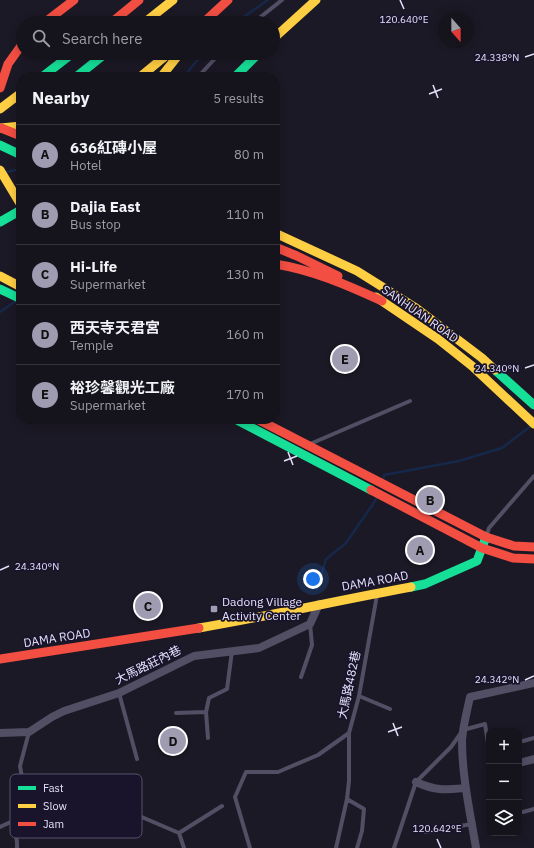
<!DOCTYPE html>
<meta charset="utf-8">
<style>
body{margin:0;font-family:"IBM Plex Sans","Noto Sans TC",sans-serif;background:#1e1c25;color:#f1f3f6}
.controls{position:absolute;right:12px;bottom:12px;display:grid;overflow:hidden;border-radius:8px;box-shadow:0 2px 10px #0003}
.controls button{width:36px;height:36px;display:grid;place-items:center;padding:0;border:0;border-bottom:1px solid #34323b;background:#15131c;color:#f1f3f6;font:20px sans-serif}
.compass{position:absolute;left:438px;top:12px;width:36px;height:36px;border-radius:50%;background:#15131c;box-shadow:0 2px 10px #0003;rotate:159deg}
.you{position:absolute;left:313px;top:579px;width:14px;height:14px;margin:-10px;border:3px solid #fff;border-radius:50%;background:#1a73e8;box-shadow:0 0 0 6px #1a73e833}
.badge{display:grid;place-items:center;width:26px;height:26px;border-radius:50%;background:#9f9bb1;color:#111;font-size:13px;font-weight:700}
.pin{position:absolute;translate:-50% -50%;border:2px solid #fff;box-shadow:0 1px 4px #0006}
.list{margin:0;padding:0;list-style:none}
h2{display:flex;justify-content:space-between;align-items:center;height:52px;margin:0;padding:0 16px;font-size:17px}
h2 small{font-size:13px;font-weight:400;color:#9d9ea3}
.list li{display:grid;grid-template-columns:26px 1fr auto;gap:12px;align-items:center;box-sizing:border-box;height:60px;padding:0 16px;border-top:1px solid #34323b}
.list b{display:block;font-size:15px;white-space:nowrap}
.list p{margin:0;font-size:13px;white-space:nowrap;color:#9d9ea3}
.list em{font-size:13px;font-style:normal;color:#9d9ea3}
.icon{flex:none;width:22px;height:22px;fill:none;stroke:currentColor;stroke-width:2;stroke-linecap:round;stroke-linejoin:round}
.map{position:relative;flex:none;width:534px;height:848px;overflow:hidden}
.search{position:absolute;background:#15131c;box-shadow:0 2px 10px #0003;left:16px;top:16px;width:264px;height:44px;display:flex;align-items:center;gap:10px;box-sizing:border-box;padding:0 14px;border-radius:22px;color:#9d9ea3;font-size:15px}
.panel{position:absolute;background:#15131c;box-shadow:0 2px 10px #0003;left:16px;top:72px;width:264px;height:352px;border-radius:16px}
.map>svg:first-child{display:block}
.lines{fill:none;stroke-linecap:round;stroke-linejoin:round}
.stream{stroke:#16284a;stroke-width:2.5}
.lane{stroke:#524f65;stroke-width:4}
.street{stroke:#524f65;stroke-width:8}
.fast{stroke:#16e098;stroke-width:9}
.slow{stroke:#ffcf43;stroke-width:9}
.jam{stroke:#f24e42;stroke-width:9}
.slow-bridge{stroke:#ffcf43;stroke-width:9}
.jam-bridge{stroke:#f24e42;stroke-width:9}
.ticks{fill:none;stroke:#e5e1fc;stroke-width:1.5}
.poi-dot{fill:#9f9bb1;stroke:#19142b;stroke-width:1.5}
.labels{text-anchor:middle;stroke-width:3.5;stroke-linejoin:round;paint-order:stroke}
.street-label{font-size:12px;fill:#e5e1fc;stroke:#19142b}
.poi-label{font-size:12px;fill:#e5e1fc;stroke:#19142b;text-anchor:start}
.key{fill:#19142b;stroke:#56526a;stroke-width:1}
.key-label{font-size:11px;fill:#e5e1fc}
.ticks-label{font-size:10px;text-anchor:middle;fill:#e5e1fc;stroke:#19142b;stroke-width:3.5;stroke-linejoin:round;paint-order:stroke}
</style>
<div class="map">
<svg width="534" height="848" viewBox="0 0 534 848">
<rect width="100%" height="100%" fill="#1c1926"/>
<g class="lines">
<path class="stream" d="M 235,23 L 268,0
M 184,77 L 194,64 L 204,53
M 6,172 L 21,169
M 0,312 L 16,301
M 383,480 L 384,475 L 459,461 L 502,448 L 532,425
M 317,589 L 326,559 L 346,543 L 375,501 L 377,496"/>
<path class="lane" d="M 253,23 L 282,0
M 198,77 L 220,53
M 310,444 L 410,401
M 486,537 L 489,528 L 534,476
M 301,677 L 312,645 L 310,624
M 119,693 L 137,759
M 359,696 L 390,709
M 176,713 L 206,712
M 208,738 L 206,712 L 209,698 L 227,689 L 232,651
M 523,741 L 534,738
M 523,812 L 534,809
M 28,814 L 20,766 L 29,732
M 13,821 L 17,842 L 17,848
M 0,827 L 28,814 L 53,807 L 75,808 L 137,815 L 179,833 L 222,806
M 425,832 L 472,824
M 179,833 L 184,848
M 250,848 L 235,797 L 246,772 L 278,772 L 318,755 L 349,733
M 336,848 L 347,799
M 357,848 L 362,831 L 364,809 L 347,799 L 349,781 L 349,733 L 359,696 L 377,595
M 394,848 L 416,782 L 451,747 L 463,730 L 485,724 L 489,750"/>
<path class="street" d="M 0,733 L 29,732 L 52,717 L 64,711 L 119,693 L 194,656 L 259,648 L 310,624 L 319,604
M 519,763 L 534,759
M 416,782 C 436,791 444,790 465,788
M 476,848 C 470,812 462,777 462,740 C 463,726 467,711 470,697 L 534,683"/>
<path class="fast" d="M 42,77 L 73,53
M 76,77 L 106,53
M 235,77 L 259,53
M 0,145 L 21,155
M 0,222 L 21,210
M 0,289 L 21,299
M 495,370 L 534,405
M 235,419 L 371,490
M 411,587 L 425,584 L 477,561 L 486,537"/>
<path class="slow" d="M 144,23 L 173,0
M 273,39 L 316,0
M 140,77 L 169,53
M 161,77 L 180,53
M 0,109 L 21,93
M 0,170 L 21,205
M 275,233 L 357,271 L 416,308 L 482,358 L 495,370
M 0,276 L 21,287
M 376,297 L 438,339 L 472,366 L 534,424
M 199,628 C 270,616 340,600 411,587"/>
<path class="jam" d="M 44,23 L 74,0
M 111,23 L 139,0
M 203,23 L 228,0
M 0,88 L 8,64 L 23,43
M 275,247 L 297,256 L 338,276
M 275,264 C 313,270 347,285 382,301
M 257,419 L 486,537 L 514,546 L 534,547
M 371,490 L 482,548 L 513,558 L 534,559
M 0,659 L 199,628"/>
<path class="slow-bridge" d="M 1,128 L 21,126"/>
<path class="jam-bridge" d="M 1,128 L 21,136"/>
</g>
<path class="ticks" d="M 400,0 L 404,9M 525,57 L 534,54M 433,85 L 438,98M 429,94 L 442,89M 525,368 L 534,365M 288,452 L 293,465M 284,461 L 297,456M 0,570 L 9,566M 525,680 L 534,676M 393,723 L 398,736M 388,732 L 402,727M 437,839 L 441,848"/>
<rect class="poi-dot" x="210" y="605" width="8" height="8" rx="2"/>
<g class="labels">
<g class="street-label">
<text transform="translate(420 314) rotate(35)" y="4">SANHUAN ROAD</text>
<text transform="translate(375 581) rotate(-10)" y="4">DAMA ROAD</text>
<text transform="translate(57 638) rotate(-9)" y="4">DAMA ROAD</text>
<text transform="translate(148 665) rotate(-26)" y="4">大馬路莊內巷</text>
<text transform="translate(349 685) rotate(-78)" y="4">大馬路482巷</text>
</g>
<g class="poi-label">
<text x="222" y="606">Dadong Village<tspan x="222" dy="14">Activity Center</tspan></text>
</g>
</g>
<rect x="10" y="774" width="132" height="64" rx="6" class="key"/>
<rect x="18" y="786" width="18" height="4" fill="#16e098"/>
<rect x="18" y="804" width="18" height="4" fill="#ffcf43"/>
<rect x="18" y="822" width="18" height="4" fill="#f24e42"/>
<g class="key-label">
<text x="43" y="792">Fast</text>
<text x="43" y="810">Slow</text>
<text x="43" y="828">Jam</text>
</g>
<g class="ticks-label">
<text x="404" y="23">120.640°E</text>
<text x="497" y="61">24.338°N</text>
<text x="497" y="372">24.340°N</text>
<text x="37" y="570">24.340°N</text>
<text x="497" y="683">24.342°N</text>
<text x="437" y="832">120.642°E</text>
</g>
</svg>
<div class="controls">
<button>+</button>
<button>−</button>
<button><svg class="icon" aria-label="layers" viewBox="0 0 24 24"><path d="M12 4l9 5-9 5-9-5zM3 14l9 5 9-5"/></svg></button>
</div>
<svg class="compass" viewBox="-18 -18 36 36"><path d="M0-13l5 13h-10z" fill="#e53935"/><path d="M0 13l5-13h-10z" fill="#9d9ea3"/></svg>
<div class="you"></div>
<div class="pin badge" style="left:420px;top:550px">A</div>
<div class="pin badge" style="left:430px;top:500px">B</div>
<div class="pin badge" style="left:148px;top:606px">C</div>
<div class="pin badge" style="left:173px;top:741px">D</div>
<div class="pin badge" style="left:345px;top:359px">E</div>
<div class="search"><svg class="icon" aria-label="search" viewBox="0 0 24 24"><circle cx="10" cy="10" r="6"/><path d="M15 15l6 6"/></svg>Search here</div>
<section class="panel">
<h2>Nearby<small>5 results</small></h2>
<ul class="list">
<li><span class="badge">A</span><div><b>636紅磚小屋</b><p>Hotel</p></div><em>80 m</em></li>
<li><span class="badge">B</span><div><b>Dajia East</b><p>Bus stop</p></div><em>110 m</em></li>
<li><span class="badge">C</span><div><b>Hi-Life</b><p>Supermarket</p></div><em>130 m</em></li>
<li><span class="badge">D</span><div><b>西天寺天君宮</b><p>Temple</p></div><em>160 m</em></li>
<li><span class="badge">E</span><div><b>裕珍馨觀光工廠</b><p>Supermarket</p></div><em>170 m</em></li>
</ul>
</section>
</div>
